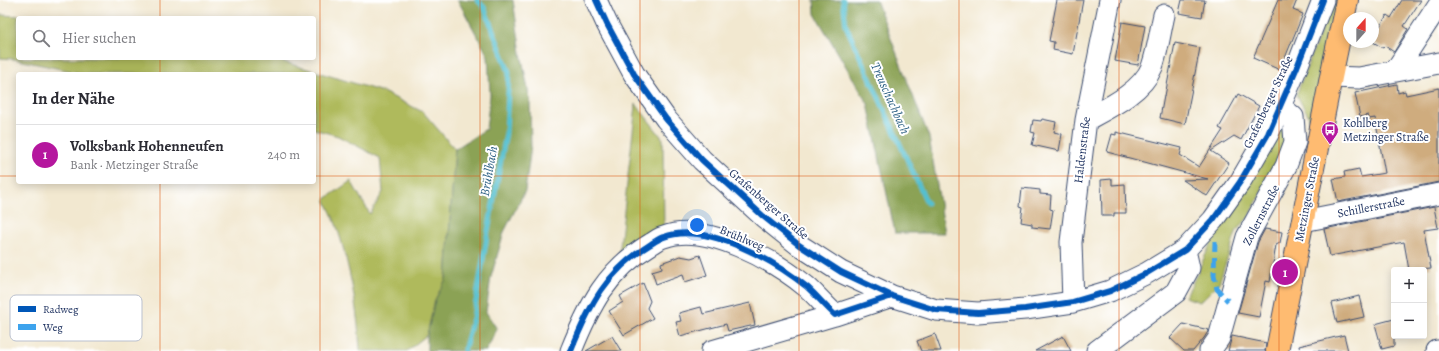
<!DOCTYPE html>
<html lang="de">
<meta charset="utf-8">
<style>
body{margin:0;font-family:Alegreya,serif;background:#f7f7f7;color:#2b2b33}
.controls{position:absolute;right:12px;bottom:12px;display:grid;overflow:hidden;border-radius:4px;box-shadow:0 2px 10px #0003}
.controls button{width:36px;height:36px;display:grid;place-items:center;padding:0;border:0;border-bottom:1px solid #e1e1e2;background:#fff;color:#2b2b33;font:20px sans-serif}
.compass{position:absolute;left:1343px;top:12px;width:36px;height:36px;border-radius:50%;background:#fff;box-shadow:0 2px 10px #0003;rotate:21deg}
.you{position:absolute;left:697px;top:225px;width:14px;height:14px;margin:-10px;border:3px solid #fff;border-radius:50%;background:#1a73e8;box-shadow:0 0 0 6px #1a73e833}
.badge{display:grid;place-items:center;width:26px;height:26px;border-radius:50%;background:#b5179e;color:#fff;font-size:13px;font-weight:700}
.pin{position:absolute;translate:-50% -50%;border:2px solid #fff;box-shadow:0 1px 4px #0006}
.list{margin:0;padding:0;list-style:none}
h2{display:flex;justify-content:space-between;align-items:center;height:52px;margin:0;padding:0 16px;font-size:17px}
h2 small{font-size:13px;font-weight:400;color:#7c7c81}
.list li{display:grid;grid-template-columns:26px 1fr auto;gap:12px;align-items:center;box-sizing:border-box;height:60px;padding:0 16px;border-top:1px solid #e1e1e2}
.list b{display:block;font-size:15px;white-space:nowrap}
.list p{margin:0;font-size:13px;white-space:nowrap;color:#7c7c81}
.list em{font-size:13px;font-style:normal;color:#7c7c81}
.icon{flex:none;width:22px;height:22px;fill:none;stroke:currentColor;stroke-width:2;stroke-linecap:round;stroke-linejoin:round}
.map{position:relative;flex:none;width:1439px;height:351px;overflow:hidden}
.search{position:absolute;background:#fff;box-shadow:0 2px 10px #0003;left:16px;top:16px;width:300px;height:44px;display:flex;align-items:center;gap:10px;box-sizing:border-box;padding:0 14px;border-radius:4px;color:#7c7c81;font-size:15px}
.panel{position:absolute;background:#fff;box-shadow:0 2px 10px #0003;left:16px;top:72px;width:300px;height:112px;border-radius:4px}
.map>svg:first-child{display:block}
.green{fill:#afba5c;stroke:#65745d}
.forest{fill:#8ba254;stroke:#536859}
.lines{fill:none;stroke-linecap:round;stroke-linejoin:round}
.stream{stroke:#55c0d0;stroke-width:5}
.building{fill:#cfac7e}
.minor-casing{stroke:#3b4b6f;stroke-width:23}
.major-casing{stroke:#3b4b6f;stroke-width:24}
.minor{stroke:#fff;stroke-width:21}
.major{stroke:#febb71;stroke-width:22}
.quiet{stroke:#3da3ed;stroke-width:5;stroke-dasharray:10 5;stroke-linecap:butt}
.cycleway-casing{stroke:#fff;stroke-width:8}
.cycleway{stroke:#0057b8;stroke-width:6}
.grid{fill:none;stroke:#de5710;stroke-width:1;stroke-opacity:0.55}
.labels{text-anchor:middle;stroke-width:4;stroke-linejoin:round;paint-order:stroke}
.street-label{font-size:12px;fill:#1b2f5e;stroke:#fff}
.poi-label{font-size:12px;fill:#1b2f5e;stroke:#fff;text-anchor:start}
.water-label{font-size:13px;font-style:italic;fill:#2f6286;stroke:#fff}
.key{fill:#fff;stroke:#bbc1cf;stroke-width:1}
.key-label{font-size:11px;fill:#1b2f5e}
</style>
<div class="map">
<svg width="1439" height="351" viewBox="0 0 1439 351">
<rect width="100%" height="100%" fill="#fff"/>
<filter id="ink" filterUnits="userSpaceOnUse"><feTurbulence type="fractalNoise" baseFrequency=".025" numOctaves="2"/><feDisplacementMap in="SourceGraphic" scale="8" xChannelSelector="R" yChannelSelector="G"/><feConvolveMatrix kernelMatrix="1 2 1 2 8 2 1 2 1" color-interpolation-filters="sRGB"/></filter>
<filter id="wash" filterUnits="userSpaceOnUse"><feTurbulence type="fractalNoise" baseFrequency=".012" numOctaves="4" result="noise"/><feDisplacementMap in="SourceGraphic" scale="16" xChannelSelector="R" yChannelSelector="G"/><feGaussianBlur stdDeviation="0.9" result="paint"/><feColorMatrix in="noise" values="0 0 0 0 0 0 0 0 0 0 0 0 0 0 0 0 0 1.4 0 .05"/><feComposite in="paint" operator="in"/></filter>
<g filter="url(#wash)">
<rect width="100%" height="100%" fill="#f2e8d0"/>
<path class="green" d="M 1333,0 L 1343,0 L 1314,122 L 1310,121 L 1307,113 L 1296,95 Z
M 0,15 L 59,18 L 18,18 L 18,58 L 271,58 L 383,92 L 423,112 L 455,149 L 446,279 L 435,300 L 427,335 L 407,351 L 360,351 C 358,310 350,267 337,227 C 334,218 329,209 325,199 L 351,181 L 370,214 L 383,192 L 380,158 L 338,136 L 314,129 L 314,74 L 84,74 L 14,59 L 0,58 Z
M 636,104 L 663,139 L 664,232 L 619,256 Z
M 1282,126 L 1285,127 L 1285,143 L 1250,216 L 1237,230 L 1219,283 L 1200,302 L 1185,297 L 1192,284 L 1216,232 Z"/>
<path class="forest" d="M 457,0 L 513,0 L 521,53 L 530,100 L 531,147 L 525,191 L 504,232 L 491,277 L 486,312 L 497,329 L 486,351 L 427,351 L 427,335 L 435,300 L 446,279 L 455,149 L 486,129 L 490,95 L 488,56 L 461,6 Z
M 814,0 L 876,0 L 929,137 L 945,233 L 895,233 L 868,104 L 815,14 Z"/>
<g class="lines">
<path class="stream" d="M 843,0 L 846,26 L 927,203
M 464,351 L 473,318 L 488,231 L 506,133 L 509,72 L 484,7 L 477,0"/>
</g>
<g id="blocks">
<path class="building" d="M 1057,0 L 1083,0 L 1073,54 L 1053,50 L 1054,42 L 1049,41 Z
M 1182,0 L 1205,0 L 1202,17 L 1179,13 Z
M 1278,0 L 1297,0 L 1293,10 L 1303,14 L 1280,70 L 1253,58 Z
M 1402,0 L 1421,0 L 1404,26 L 1408,29 L 1394,52 L 1385,46 L 1383,48 L 1373,42 L 1373,37 L 1387,15 L 1391,18 Z
M 1122,22 L 1145,26 L 1138,65 L 1115,61 Z
M 1175,43 L 1200,48 L 1185,124 L 1160,118 L 1164,96 L 1165,96 Z
M 1397,84 L 1398,93 L 1405,91 L 1406,95 L 1439,88 L 1439,182 L 1338,202 L 1333,179 L 1345,177 L 1344,172 L 1359,169 L 1361,177 L 1385,173 L 1375,118 L 1369,119 L 1368,115 L 1360,117 L 1355,93 Z
M 1238,94 L 1259,106 L 1241,140 L 1234,136 L 1211,151 L 1229,163 L 1207,196 L 1183,180 L 1208,179 L 1107,152 L 1112,134 L 1116,135 L 1116,132 L 1182,148 L 1180,155 L 1199,167 L 1223,130 L 1219,128 Z
M 1042,119 L 1056,122 L 1054,132 L 1062,134 L 1059,151 L 1032,145 L 1035,133 L 1031,132 L 1033,120 L 1041,121 Z
M 1112,179 L 1112,185 L 1125,184 L 1126,213 L 1114,213 L 1114,216 L 1102,216 L 1101,180 Z
M 1022,188 L 1040,190 L 1040,194 L 1051,195 L 1050,209 L 1053,210 L 1050,229 L 1032,227 L 1032,224 L 1021,222 L 1023,207 L 1020,206 Z
M 1434,207 L 1438,228 L 1424,230 L 1431,268 L 1409,270 L 1404,242 L 1330,256 L 1324,229 Z
M 1265,229 L 1282,232 L 1280,243 L 1276,245 L 1270,282 L 1266,281 L 1259,317 L 1238,313 L 1258,242 Z
M 700,255 L 707,275 L 685,282 L 683,274 L 656,284 L 652,271 L 662,268 L 661,263 L 680,256 L 691,258 Z
M 643,283 L 650,301 L 647,308 L 653,318 L 624,335 L 609,311 L 623,302 L 620,296 Z
M 1359,296 L 1364,317 L 1337,323 L 1332,303 Z
M 750,303 L 755,325 L 728,331 L 726,324 L 680,336 L 676,322 L 681,321 L 679,313 L 701,307 L 703,314 Z
M 1394,319 L 1394,346 L 1382,349 L 1375,324 Z
M 1183,324 L 1209,330 L 1204,338 L 1193,351 L 1184,351 L 1170,338 Z
M 935,334 L 941,351 L 921,351 L 917,341 Z
M 1344,335 L 1348,351 L 1300,351 L 1299,346 Z
M 612,336 L 621,351 L 586,351 Z
M 1063,336 L 1071,351 L 1035,351 Z
M 1232,336 L 1266,343 L 1265,351 L 1228,351 Z"/>
</g>
</g>
<g filter="url(#ink)">
<use href="#blocks" fill-opacity="0" stroke="#3b4b6f" stroke-width="1"/>
<g class="lines">
<defs>
<path id="minor" d="M 596,0 L 607,24 L 634,74 L 666,119 L 702,160 L 764,217 L 799,245 L 841,272 L 892,296 L 936,310 L 978,313 L 1025,309 L 1073,302 L 1110,291 L 1147,273 L 1185,250 L 1213,220 L 1240,182 L 1268,134 L 1297,67 L 1323,0
M 1396,70 L 1439,4
M 1331,77 L 1359,78 L 1439,63
M 1086,120 C 1108,108 1142,92 1152,67 C 1158,50 1160,32 1164,15
M 1303,221 L 1439,194
M 1073,302 L 1071,242 L 1086,120 L 1110,0
M 571,351 C 589,306 607,270 651,244 C 655,242 659,238 664,237 C 706,221 775,261 807,287 C 817,296 825,306 835,315 L 892,296
M 712,351 L 835,315
M 1097,351 L 1176,292 L 1189,268 L 1185,250
M 1210,351 L 1219,338 L 1247,237 L 1286,166 L 1295,142 L 1293,117 L 1280,106
M 1437,351 L 1439,351"/>
<path id="major" d="M 1277,351 L 1331,77 L 1347,0"/>
</defs>
<use href="#minor" class="minor-casing"/>
<use href="#major" class="major-casing"/>
<use href="#minor" class="minor"/>
<use href="#major" class="major"/>
<path class="quiet" d="M 1215,241 L 1214,275 L 1217,289 L 1228,301"/>
<defs>
<path id="cycleway" d="M 596,0 L 607,24 L 634,74 L 666,119 L 702,160 L 764,217 L 799,245 L 841,272 L 892,296 L 936,310 L 978,313 L 1025,309 L 1073,302 L 1110,291 L 1147,273 L 1185,250 L 1213,220 L 1240,182 L 1268,134 L 1297,67 L 1323,0
M 571,351 C 589,306 607,270 651,244 C 655,242 659,238 664,237 C 706,221 775,261 807,287 C 817,296 825,306 835,315 L 892,296"/>
</defs>
<use href="#cycleway" class="cycleway-casing"/>
<use href="#cycleway" class="cycleway"/>
</g>
</g>
<path class="grid" d="M 160,0 L 160,18M 320,0 L 320,351M 480,0 L 480,351M 640,0 L 640,351M 799,0 L 799,351M 959,0 L 959,351M 1119,0 L 1119,351M 1279,0 L 1279,351M 160,58 L 160,74M 0,176 L 18,176M 314,176 L 1439,176M 160,182 L 160,351"/>
<defs>
<symbol id="bus-pin" viewBox="-11 -11 22 30"><path d="M0 17L-7.5 6A9.5 9.5 0 1 1 7.5 6Z" fill="#b5179e" stroke="#fff"/><path d="M-5-6H5V4H4V6H2V4H-2V6H-4V4H-5ZM-3.5-4V0h7V-4ZM-3.5 1.2v1.5H-2V1.2ZM2 1.2v1.5H3.5V1.2Z" fill="#fff"/></symbol>
</defs>
<g fill-rule="evenodd">
<use href="#bus-pin" x="1320" y="120" width="20" height="27"/>
</g>
<g class="labels">
<g class="street-label">
<text transform="translate(1268 102) rotate(-65)" y="4">Grafenberger Straße</text>
<text transform="translate(1082 150) rotate(-83)" y="4">Haldenstraße</text>
<text transform="translate(1307 199) rotate(-79)" y="4">Metzinger Straße</text>
<text transform="translate(769 204) rotate(41)" y="4">Grafenberger Straße</text>
<text transform="translate(1371 207) rotate(-11)" y="4">Schillerstraße</text>
<text transform="translate(1261 215) rotate(-63)" y="4">Zollernstraße</text>
<text transform="translate(742 238) rotate(23)" y="4">Brühlweg</text>
</g>
<g class="poi-label">
<text x="1343" y="127">Kohlberg<tspan x="1343" dy="14">Metzinger Straße</tspan></text>
</g>
<g class="water-label">
<text transform="translate(891 98) rotate(66)" y="5">Treuschachbach</text>
<text transform="translate(488 171) rotate(-80)" y="5">Brühlbach</text>
</g>
</g>
<rect x="10" y="295" width="132" height="46" rx="6" class="key"/>
<rect x="18" y="306" width="18" height="6" fill="#0057b8"/>
<rect x="18" y="324" width="18" height="6" fill="#3da3ed"/>
<g class="key-label">
<text x="43" y="313">Radweg</text>
<text x="43" y="331">Weg</text>
</g>
</svg>
<div class="controls">
<button>+</button>
<button>−</button>
</div>
<svg class="compass" viewBox="-18 -18 36 36"><path d="M0-13l5 13h-10z" fill="#e53935"/><path d="M0 13l5-13h-10z" fill="#7c7c81"/></svg>
<div class="you"></div>
<div class="pin badge" style="left:1285px;top:272px">1</div>
<div class="search"><svg class="icon" aria-label="search" viewBox="0 0 24 24"><circle cx="10" cy="10" r="6"/><path d="M15 15l6 6"/></svg>Hier suchen</div>
<section class="panel">
<h2>In der Nähe<small></small></h2>
<ul class="list">
<li><span class="badge">1</span><div><b>Volksbank Hohenneufen</b><p>Bank · Metzinger Straße</p></div><em>240 m</em></li>
</ul>
</section>
</div>
